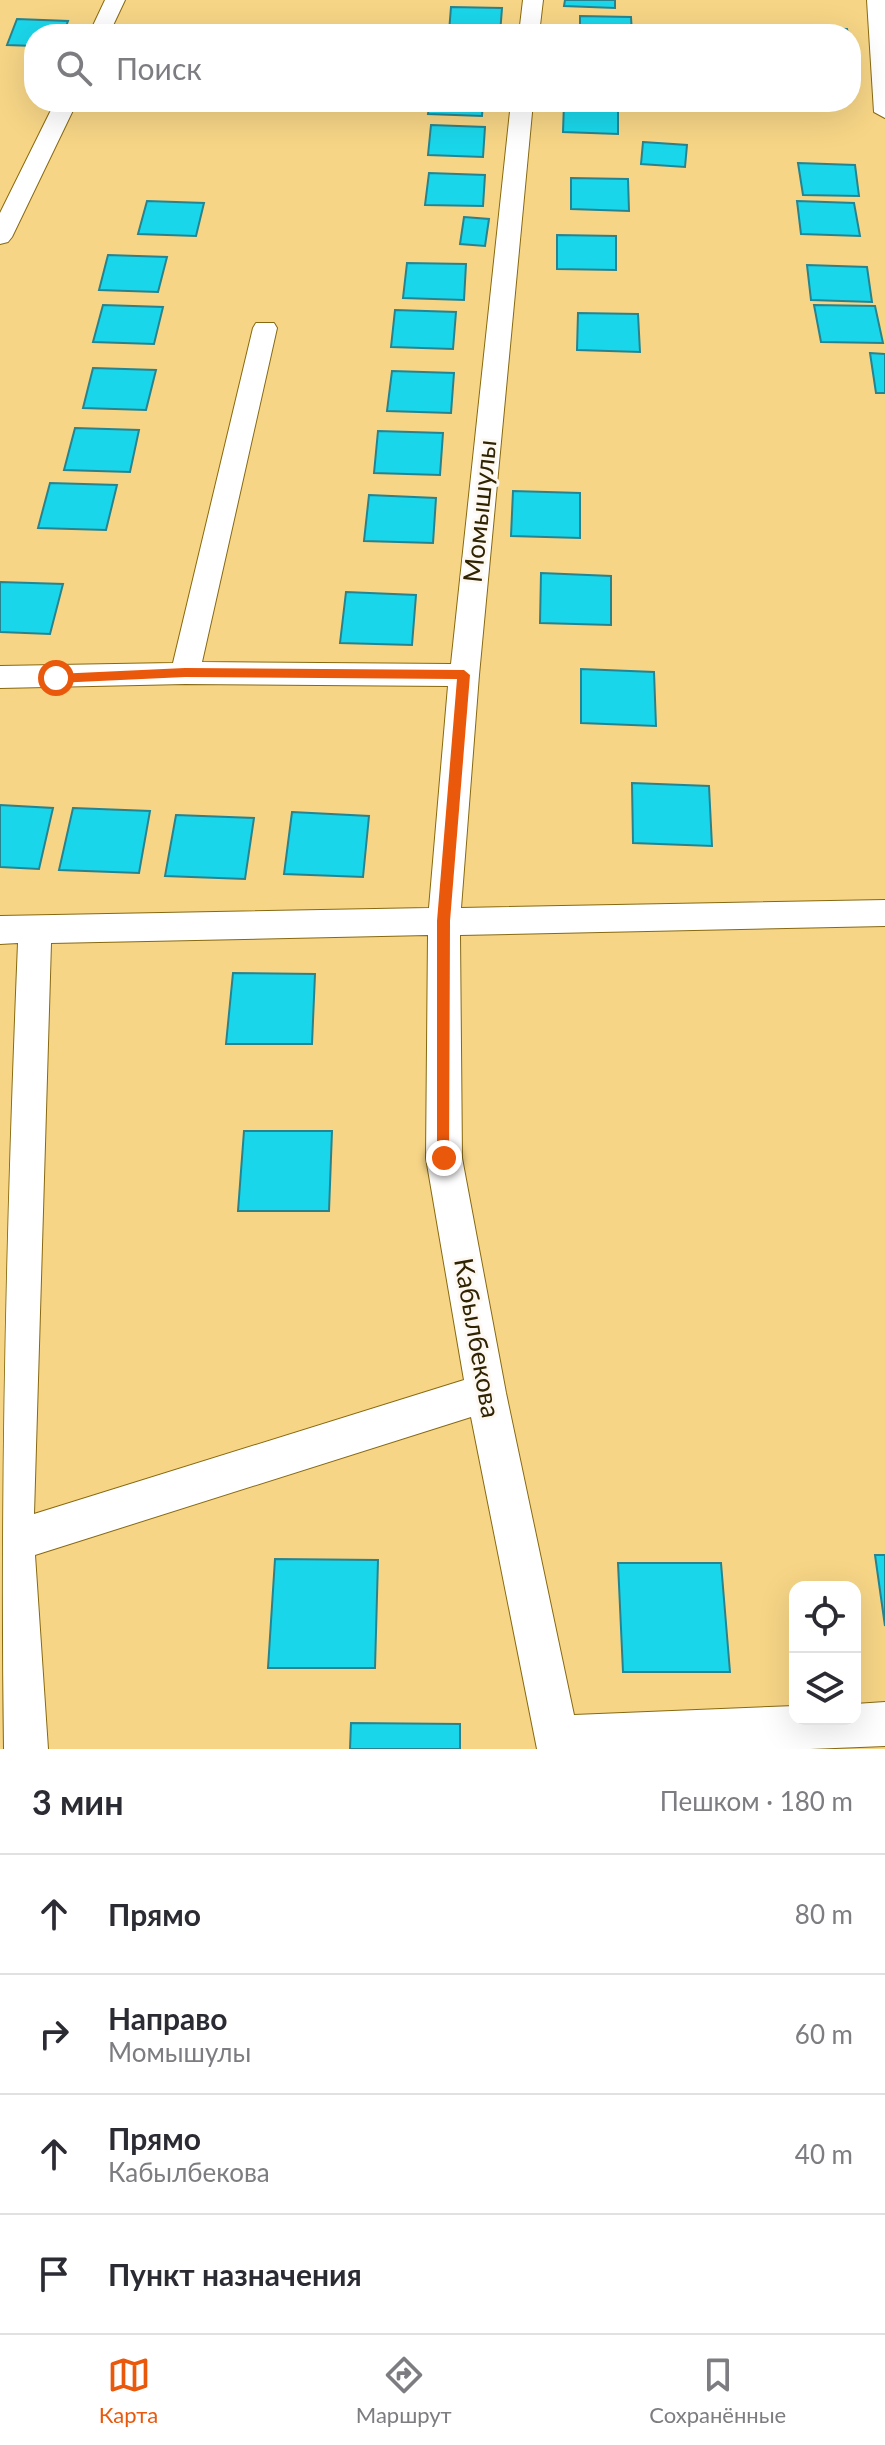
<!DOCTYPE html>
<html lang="ru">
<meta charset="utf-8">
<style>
body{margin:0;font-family:Lato,sans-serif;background:#f2f2f3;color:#2b2b33}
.controls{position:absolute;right:24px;bottom:24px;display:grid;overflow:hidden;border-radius:16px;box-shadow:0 8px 32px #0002}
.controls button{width:72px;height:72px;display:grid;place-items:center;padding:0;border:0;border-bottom:2px solid #e1e1e2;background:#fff;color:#2b2b33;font:40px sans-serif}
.stop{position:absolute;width:24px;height:24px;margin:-18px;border:6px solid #ea580c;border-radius:50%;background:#fff}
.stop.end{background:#ea580c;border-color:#fff;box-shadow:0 2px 8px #0008}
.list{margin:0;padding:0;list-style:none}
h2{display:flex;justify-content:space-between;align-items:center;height:104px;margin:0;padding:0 32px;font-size:34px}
h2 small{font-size:26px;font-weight:400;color:#7c7c81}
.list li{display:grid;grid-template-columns:52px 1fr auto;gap:24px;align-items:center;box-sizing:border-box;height:120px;padding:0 32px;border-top:2px solid #e1e1e2}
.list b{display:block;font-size:30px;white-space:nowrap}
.list p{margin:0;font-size:26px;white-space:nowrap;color:#7c7c81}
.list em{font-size:26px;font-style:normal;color:#7c7c81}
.icon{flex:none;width:44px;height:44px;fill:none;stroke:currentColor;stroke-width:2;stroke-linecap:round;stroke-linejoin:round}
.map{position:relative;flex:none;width:885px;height:1749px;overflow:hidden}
.search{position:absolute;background:#fff;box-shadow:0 8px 32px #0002;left:24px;right:24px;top:24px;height:88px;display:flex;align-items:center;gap:20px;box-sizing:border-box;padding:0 28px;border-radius:32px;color:#7c7c81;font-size:30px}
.sheet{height:584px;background:#fff}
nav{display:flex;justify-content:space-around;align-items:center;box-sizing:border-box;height:112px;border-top:2px solid #e1e1e2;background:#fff;font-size:22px;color:#7c7c81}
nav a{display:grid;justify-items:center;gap:4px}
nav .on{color:#ea580c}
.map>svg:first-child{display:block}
.building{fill:#1ad6ea;stroke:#29838e;stroke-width:2}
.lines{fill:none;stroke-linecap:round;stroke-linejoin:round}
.minor-casing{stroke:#886911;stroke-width:2}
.minor{fill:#fff;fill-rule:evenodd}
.route{fill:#ea580c}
.labels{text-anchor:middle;stroke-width:6;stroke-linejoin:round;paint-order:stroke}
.street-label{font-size:26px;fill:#302302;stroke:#fdf9f2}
</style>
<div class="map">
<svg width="885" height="1749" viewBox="0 0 885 1749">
<rect width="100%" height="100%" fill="#f6d586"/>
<path class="building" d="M 565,0 L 615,0 L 615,8 L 564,6 Z
M 451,7 L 502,8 L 500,34 L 449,32 Z
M 580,16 L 631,17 L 632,34 L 580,34 Z
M 17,19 L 68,21 L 63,34 L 34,34 L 34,46 L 7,45 Z
M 795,28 L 847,29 L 848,34 L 796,34 Z
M 155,102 L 208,102 L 207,110 L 153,108 Z
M 430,102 L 483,102 L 482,116 L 428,114 Z
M 564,103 L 618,105 L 618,134 L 563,132 Z
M 431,125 L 485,127 L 483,157 L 428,155 Z
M 643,142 L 687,145 L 685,167 L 641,164 Z
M 798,163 L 855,165 L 859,196 L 803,195 Z
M 429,173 L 485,175 L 483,206 L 425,205 Z
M 571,178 L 628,179 L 629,211 L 571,209 Z
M 147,201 L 204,203 L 196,236 L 138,234 Z
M 797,201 L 854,203 L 860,236 L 801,234 Z
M 464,217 L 489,219 L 485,246 L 460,244 Z
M 557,235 L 616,236 L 616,270 L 557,269 Z
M 108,255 L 167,257 L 158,292 L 99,290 Z
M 407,263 L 466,264 L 464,300 L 403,298 Z
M 807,265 L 867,267 L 872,302 L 811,300 Z
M 103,305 L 163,307 L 154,344 L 93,342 Z
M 814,305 L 875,306 L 883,343 L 821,342 Z
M 395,310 L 456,312 L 453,349 L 391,347 Z
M 578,313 L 638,314 L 640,352 L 577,350 Z
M 870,353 L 885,354 L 885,393 L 876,393 Z
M 93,368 L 156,370 L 146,410 L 83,408 Z
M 392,371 L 454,373 L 451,413 L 387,411 Z
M 75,428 L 139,430 L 130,472 L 64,470 Z
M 378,431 L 443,433 L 440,475 L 374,473 Z
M 50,483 L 117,485 L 106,530 L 38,528 Z
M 513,491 L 580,493 L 580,538 L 511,536 Z
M 369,495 L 436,498 L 433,543 L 364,541 Z
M 541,573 L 611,576 L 611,625 L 540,623 Z
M 0,582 L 63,584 L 50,634 L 0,632 Z
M 346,592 L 416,595 L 412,645 L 340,643 Z
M 581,669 L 654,672 L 656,726 L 581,723 Z
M 632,783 L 709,786 L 712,846 L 633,843 Z
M 0,805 L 53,808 L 39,869 L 0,867 Z
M 73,808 L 150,811 L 139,873 L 59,870 Z
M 292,812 L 369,816 L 363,877 L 284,874 Z
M 176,815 L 254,818 L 245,879 L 165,876 Z
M 233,973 L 315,974 L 312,1044 L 226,1044 Z
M 244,1131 L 332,1131 L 329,1211 L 238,1211 Z
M 875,1555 L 885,1555 L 885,1626 Z
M 275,1559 L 378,1560 L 375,1668 L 268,1668 Z
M 618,1563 L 721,1563 L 730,1672 L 623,1672 Z
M 351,1723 L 460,1724 L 460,1749 L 350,1749 Z"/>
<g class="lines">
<defs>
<path id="minor" d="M 105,0 L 125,0 L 109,34 L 89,34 Z
M 523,0 L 543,0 L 539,34 L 519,34 Z
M 867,0 L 885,0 L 885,118 L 874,112 Z
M 55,102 L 77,102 L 12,237 L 8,242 L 0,244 L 0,213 Z
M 511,102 L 533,102 L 479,675 L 461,908 L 885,900 L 885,926 L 460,935 L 462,1158 L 506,1393 L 574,1715 L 795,1706 L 795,1719 L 855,1719 L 855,1704 L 885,1702 L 885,1746 L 810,1749 L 537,1749 L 471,1417 L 35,1555 L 48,1749 L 4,1749 C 0,1481 7,1211 18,943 L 0,944 L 0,916 L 429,908 L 448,686 L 185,684 L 0,688 L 0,666 L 173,663 L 253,328 L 256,323 L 274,323 L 277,328 L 202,662 L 451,664 ZM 428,935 L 426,1158 L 464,1380 L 34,1514 L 51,943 Z"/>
</defs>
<use href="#minor" class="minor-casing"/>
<use href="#minor" class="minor"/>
</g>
<path class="route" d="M 185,668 L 464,670 L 470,675 L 450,921 L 449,1163 L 439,1163 L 437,1158 L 437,921 L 457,679 L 185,677 L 56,683 L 50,678 L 56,674 Z"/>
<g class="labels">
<g class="street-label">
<text transform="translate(480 511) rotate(-84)" y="9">Момышулы</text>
<text transform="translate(477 1338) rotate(80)" y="9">Кабылбекова</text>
</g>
</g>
</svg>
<div class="controls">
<button><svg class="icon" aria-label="locate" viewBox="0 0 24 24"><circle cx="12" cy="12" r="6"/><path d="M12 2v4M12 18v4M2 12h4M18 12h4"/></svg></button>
<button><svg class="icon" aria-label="layers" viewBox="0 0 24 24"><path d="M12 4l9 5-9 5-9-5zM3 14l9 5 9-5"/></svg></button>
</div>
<div class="stop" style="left:56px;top:678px"></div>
<div class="stop end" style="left:444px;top:1158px"></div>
<div class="search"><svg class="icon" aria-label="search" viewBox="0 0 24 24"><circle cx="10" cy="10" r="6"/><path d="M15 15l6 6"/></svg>Поиск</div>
</div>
<section class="sheet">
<h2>3 мин<small>Пешком · 180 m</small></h2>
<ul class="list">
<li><svg class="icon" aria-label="ahead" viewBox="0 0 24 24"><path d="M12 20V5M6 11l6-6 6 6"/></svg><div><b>Прямо</b></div><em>80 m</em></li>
<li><svg class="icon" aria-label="right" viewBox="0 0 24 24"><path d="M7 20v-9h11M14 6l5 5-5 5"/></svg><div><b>Направо</b><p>Момышулы</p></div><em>60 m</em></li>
<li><svg class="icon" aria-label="ahead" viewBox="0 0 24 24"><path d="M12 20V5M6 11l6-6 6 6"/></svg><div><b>Прямо</b><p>Кабылбекова</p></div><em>40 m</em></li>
<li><svg class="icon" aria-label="arrive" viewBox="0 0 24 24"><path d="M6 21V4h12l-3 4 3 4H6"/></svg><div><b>Пункт назначения</b></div></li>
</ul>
</section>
<nav>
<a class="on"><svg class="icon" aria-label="map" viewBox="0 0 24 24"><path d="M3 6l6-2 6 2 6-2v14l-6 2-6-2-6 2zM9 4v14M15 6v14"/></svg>Карта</a>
<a><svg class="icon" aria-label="directions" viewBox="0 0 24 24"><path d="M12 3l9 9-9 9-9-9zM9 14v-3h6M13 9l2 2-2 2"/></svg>Маршрут</a>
<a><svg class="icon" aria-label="saved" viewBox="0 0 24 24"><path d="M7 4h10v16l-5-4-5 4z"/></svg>Сохранённые</a>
</nav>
